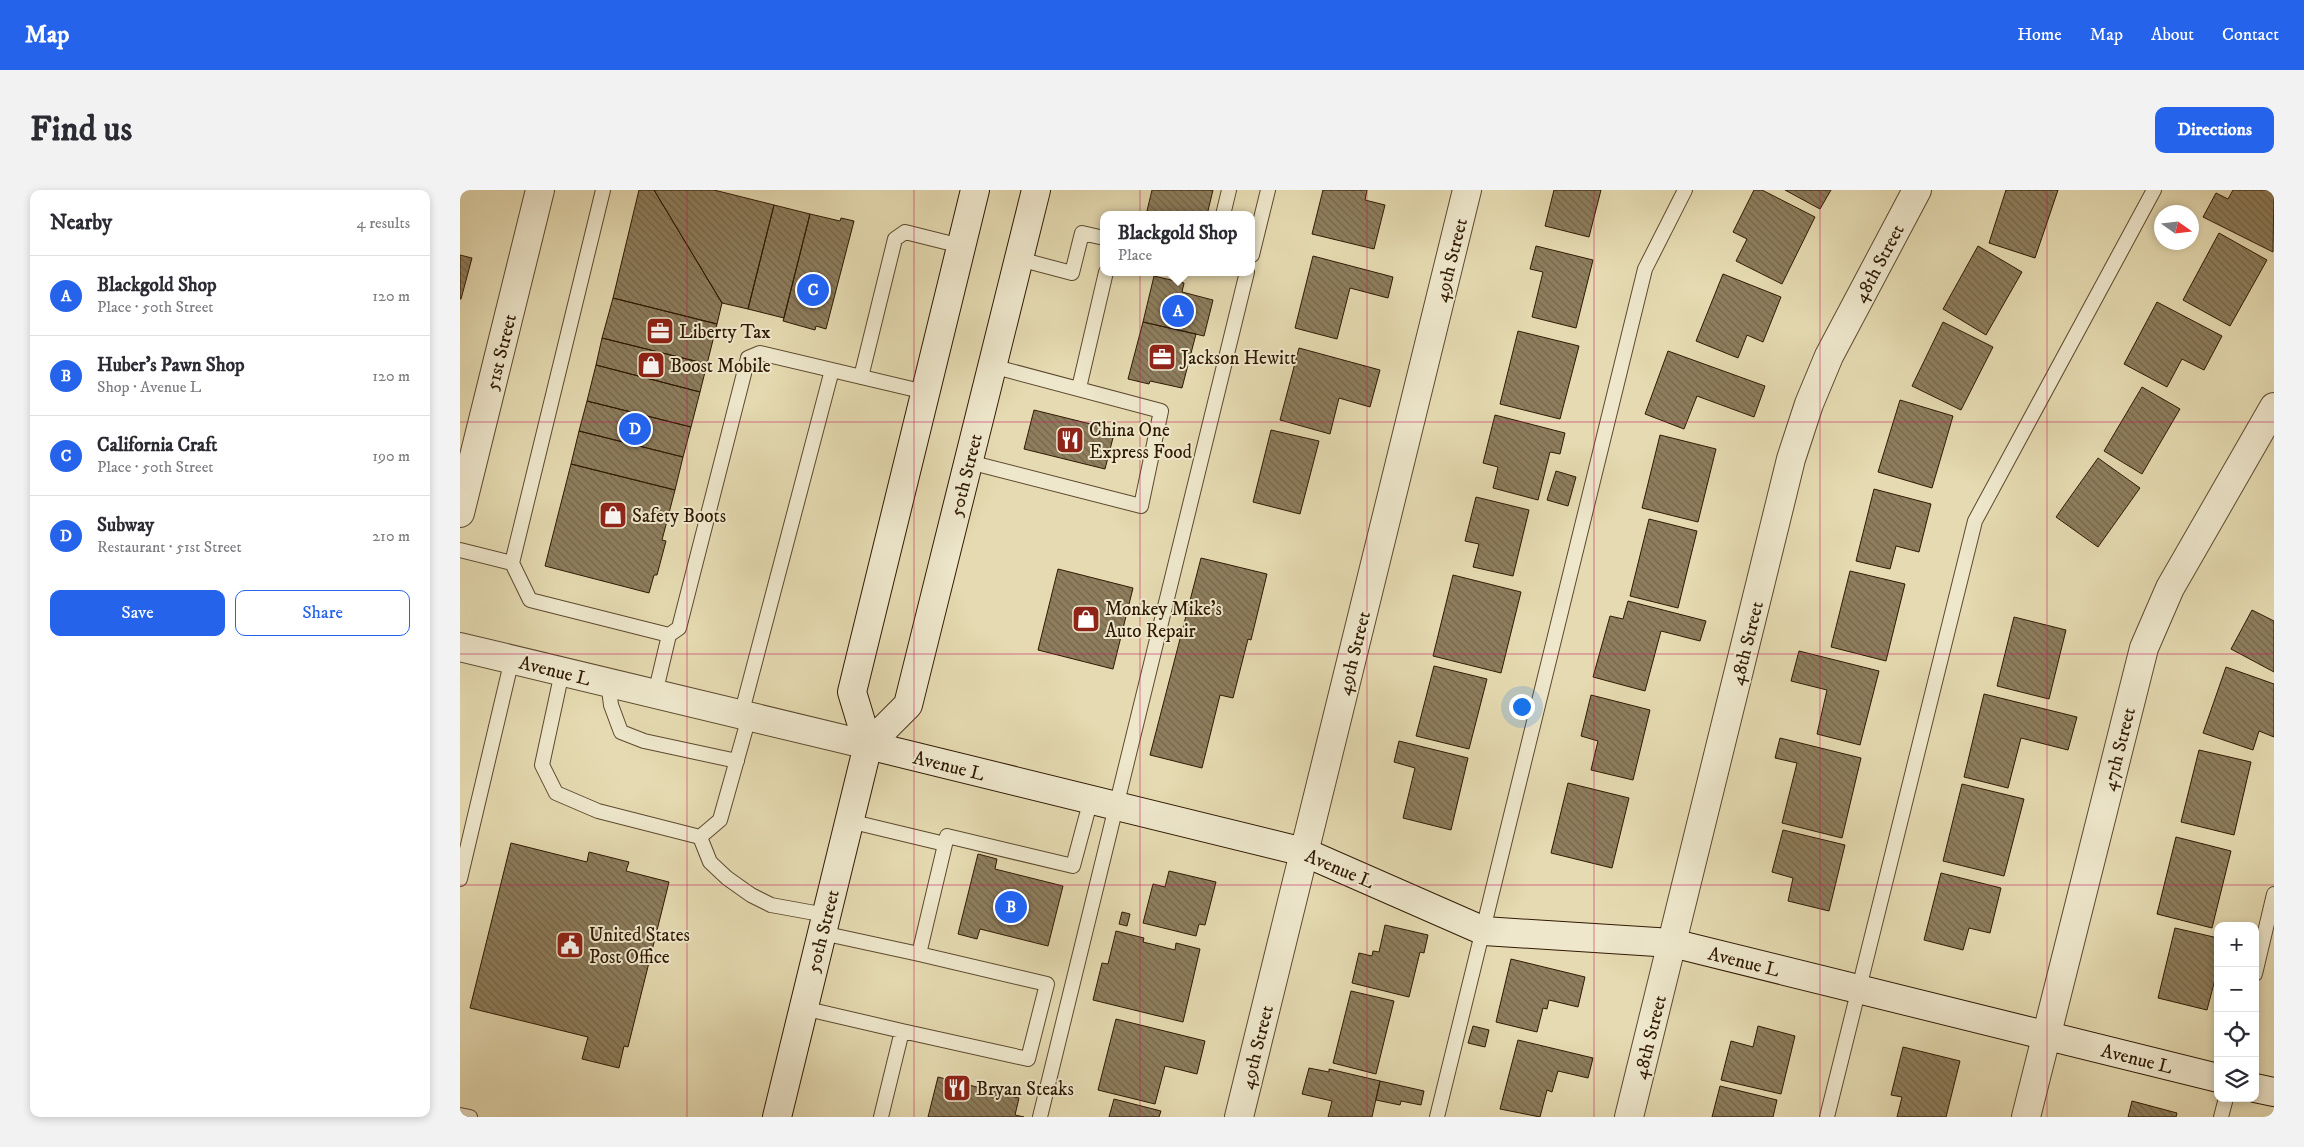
<!DOCTYPE html>
<meta charset="utf-8">
<style>
body{margin:0;font-family:"IM FELL DW Pica",serif;background:#f2f2f3;color:#2b2b33}
.controls{position:absolute;right:15px;bottom:15px;display:grid;overflow:hidden;border-radius:10px;box-shadow:0 2px 8px #0003}
.controls button{width:45px;height:45px;display:grid;place-items:center;padding:0;border:0;border-bottom:1px solid #e1e1e2;background:#fff;color:#2b2b33;font:25px sans-serif}
.compass{position:absolute;left:1694px;top:15px;width:45px;height:45px;border-radius:50%;background:#fff;box-shadow:0 2px 8px #0003;rotate:104deg}
.you{position:absolute;left:1061px;top:516px;width:18px;height:18px;margin:-12px;border:4px solid #fff;border-radius:50%;background:#1a73e8;box-shadow:0 0 0 8px #1a73e833}
.badge{display:grid;place-items:center;width:32px;height:32px;border-radius:50%;background:#2563eb;color:#fff;font-size:16px;font-weight:700}
.pin{position:absolute;translate:-50% -50%;border:2px solid #fff;box-shadow:0 1px 5px #0006}
.popup{position:absolute;left:640px;top:21px;width:155px;height:65px;box-sizing:border-box;display:grid;place-content:center;border-radius:10px;background:#fff;filter:drop-shadow(0 1px 4px #0005);font-size:16px;white-space:nowrap;color:#7c7c81}
.popup b{font-size:19px;color:#2b2b33}
.popup::after{content:'';position:absolute;left:50%;top:100%;margin-left:-10px;border:10px solid transparent;border-top-color:#fff}
.list{margin:0;padding:0;list-style:none}
h2{display:flex;justify-content:space-between;align-items:center;height:65px;margin:0;padding:0 20px;font-size:21px}
h2 small{font-size:16px;font-weight:400;color:#7c7c81}
.list li{display:grid;grid-template-columns:32px 1fr auto;gap:15px;align-items:center;box-sizing:border-box;height:80px;padding:0 20px;border-top:1px solid #e1e1e2}
.list b{display:block;font-size:19px;white-space:nowrap}
.list p{margin:0;font-size:16px;white-space:nowrap;color:#7c7c81}
.list em{font-size:16px;font-style:normal;color:#7c7c81}
.actions{display:flex;gap:10px;padding:15px 20px}
.actions a{flex:1;padding:11px 0;border:1px solid #2563eb;border-radius:10px;text-align:center;font-size:18px;color:#2563eb}
.actions .main{background:#2563eb;color:#fff}
.icon{flex:none;width:28px;height:28px;fill:none;stroke:currentColor;stroke-width:2;stroke-linecap:round;stroke-linejoin:round}
.map{position:relative;flex:none;width:1814px;height:927px;overflow:hidden;border-radius:10px}
header{display:flex;align-items:center;gap:30px;box-sizing:border-box;height:70px;padding:0 25px;background:#2563eb;color:#fff}
header strong{font-size:24px}
nav{display:flex;gap:28px;margin-inline-start:auto;font-size:18px}
.intro{display:flex;align-items:center;justify-content:space-between;box-sizing:border-box;height:120px;padding:0 30px}
h1{margin:0;font-size:35px}
.button{padding:12px 22px;border-radius:10px;background:#2563eb;color:#fff;font-size:18px;font-weight:700}
main{display:flex;gap:30px;padding:0 30px}
aside{flex:1;background:#fff;border-radius:10px;box-shadow:0 2px 8px #0003}
.map>svg:first-child{display:block}
.building{fill:url(#building-back-hatch);stroke:#301a03}
.lines{fill:none;stroke-linecap:round;stroke-linejoin:round}
.lane-casing{stroke:#5d4a2e;stroke-width:16}
.street-casing{stroke:#5d4a2e;stroke-width:30}
.secondary-casing{stroke:#301a03;stroke-width:30}
.lane{stroke:#eee7cc;stroke-width:14}
.street{stroke:#eee7cc;stroke-width:28}
.secondary{stroke:#eee7cc;stroke-width:28}
.grid{fill:none;stroke:#c2185b;stroke-width:1;stroke-opacity:0.55}
.labels{text-anchor:middle;stroke-width:4;stroke-linejoin:round;paint-order:stroke}
.street-label{font-size:19px;fill:#301a03;stroke:#eee7cc}
.poi-label{font-size:19px;fill:#301a03;stroke:#eee7cc;text-anchor:start}
</style>
<header>
<strong>Map</strong>
<nav><a>Home</a><a>Map</a><a>About</a><a>Contact</a></nav>
</header>
<div class="intro"><h1>Find us</h1><a class="button">Directions</a></div>
<main>
<aside>
<h2>Nearby<small>4 results</small></h2>
<ul class="list">
<li><span class="badge">A</span><div><b>Blackgold Shop</b><p>Place · 50th Street</p></div><em>120 m</em></li>
<li><span class="badge">B</span><div><b>Huber's Pawn Shop</b><p>Shop · Avenue L</p></div><em>120 m</em></li>
<li><span class="badge">C</span><div><b>California Craft</b><p>Place · 50th Street</p></div><em>190 m</em></li>
<li><span class="badge">D</span><div><b>Subway</b><p>Restaurant · 51st Street</p></div><em>210 m</em></li>
</ul>
<div class="actions"><a class="main">Save</a><a>Share</a></div>
</aside>
<div class="map">
<svg width="1814" height="927" viewBox="0 0 1814 927">
<defs>
<pattern id="building-back-hatch" width="6" height="6" patternUnits="userSpaceOnUse" patternTransform="scale(1.25)"><rect width="6" height="6" fill="#8e7e5d"/><path d="M-1 5l2 2M0 0l6 6M5-1l2 2" fill="none" stroke="#74664b"/></pattern>
</defs>
<rect width="100%" height="100%" fill="#e5dab1"/>
<filter id="stains"><feTurbulence type="fractalNoise" baseFrequency=".004" numOctaves="4"/><feColorMatrix values="0 0 0 0 .2 0 0 0 0 .09 0 0 0 0 .02 0 0 0 .5 -.17"/></filter>
<radialGradient id="worn" r=".72"><stop offset=".6" stop-color="#630" stop-opacity="0"/><stop offset="1" stop-color="#630" stop-opacity=".3"/></radialGradient>
<path class="building" d="M 179,0 L 194,0 L 262,113 L 257,134 L 153,108 Z
M 194,0 L 254,0 L 314,15 L 288,119 L 262,113 Z
M 692,0 L 753,0 L 747,25 L 686,25 Z
M 863,0 L 907,0 L 905,10 L 925,15 L 914,59 L 852,44 Z
M 1094,0 L 1141,0 L 1129,47 L 1085,36 Z
M 1294,0 L 1302,0 L 1355,27 L 1322,94 L 1276,71 L 1287,49 L 1273,42 Z
M 1325,0 L 1371,0 L 1360,19 Z
M 1546,0 L 1598,0 L 1575,68 L 1529,53 Z
M 1773,0 L 1814,0 L 1813,62 L 1743,27 L 1756,3 L 1768,9 Z
M 314,15 L 350,24 L 324,128 L 288,119 Z
M 350,24 L 380,31 L 381,28 L 394,31 L 366,139 L 356,136 L 355,140 L 323,131 Z
M 1759,43 L 1807,70 L 1770,136 L 1723,110 Z
M 1076,56 L 1133,70 L 1116,138 L 1072,127 L 1083,82 L 1070,79 Z
M 1518,56 L 1562,82 L 1526,145 L 1483,119 Z
M 0,65 L 12,68 L 1,109 L 0,109 Z
M 853,66 L 933,87 L 928,108 L 890,98 L 877,149 L 835,138 Z
M 1263,84 L 1321,107 L 1303,152 L 1287,145 L 1278,168 L 1236,151 Z
M 694,86 L 724,93 L 722,102 L 753,110 L 744,146 L 683,132 Z
M 153,108 L 257,134 L 247,174 L 142,148 Z
M 1697,112 L 1762,146 L 1744,180 L 1722,169 L 1707,197 L 1664,174 Z
M 683,132 L 736,144 L 722,198 L 690,191 L 689,194 L 668,189 Z
M 1483,132 L 1533,157 L 1501,220 L 1452,196 Z
M 1058,141 L 1119,156 L 1100,229 L 1040,214 Z
M 142,148 L 247,174 L 240,202 L 136,175 Z
M 839,158 L 920,180 L 910,217 L 879,208 L 870,244 L 820,230 Z
M 1208,161 L 1305,196 L 1294,227 L 1237,206 L 1224,239 L 1185,224 Z
M 136,175 L 240,202 L 231,237 L 127,211 Z
M 1682,197 L 1720,219 L 1682,284 L 1644,261 Z
M 1440,210 L 1493,226 L 1472,298 L 1418,282 Z
M 127,211 L 231,237 L 223,267 L 119,241 Z
M 574,220 L 655,240 L 645,279 L 564,259 Z
M 1035,225 L 1105,243 L 1100,264 L 1090,262 L 1078,310 L 1033,298 L 1038,277 L 1023,273 Z
M 811,240 L 859,251 L 840,324 L 793,312 Z
M 119,241 L 223,267 L 215,300 L 111,274 Z
M 1200,245 L 1256,259 L 1238,332 L 1182,318 Z
M 1638,268 L 1680,298 L 1638,357 L 1596,327 Z
M 111,274 L 215,300 L 202,350 L 206,351 L 197,385 L 194,385 L 189,403 L 85,376 Z
M 1096,281 L 1116,287 L 1108,316 L 1087,310 Z
M 1414,299 L 1471,314 L 1459,362 L 1436,356 L 1430,379 L 1396,371 Z
M 1016,307 L 1069,320 L 1053,386 L 1013,377 L 1019,354 L 1005,351 Z
M 1189,329 L 1237,341 L 1218,418 L 1170,406 Z
M 741,368 L 807,384 L 791,450 L 788,449 L 773,508 L 760,505 L 742,578 L 690,565 Z
M 598,379 L 673,398 L 653,479 L 578,460 Z
M 1390,381 L 1445,394 L 1426,471 L 1371,457 Z
M 993,385 L 1061,402 L 1041,483 L 973,466 Z
M 1168,411 L 1246,431 L 1240,451 L 1201,441 L 1185,501 L 1133,487 L 1150,426 L 1163,429 Z
M 1792,420 L 1814,431 L 1814,482 L 1771,459 Z
M 1554,427 L 1606,440 L 1589,509 L 1537,496 Z
M 1339,461 L 1419,481 L 1400,555 L 1357,544 L 1367,500 L 1331,491 Z
M 974,476 L 1027,489 L 1009,559 L 956,546 Z
M 1766,477 L 1814,494 L 1814,547 L 1799,541 L 1793,560 L 1743,543 Z
M 1524,504 L 1617,527 L 1608,560 L 1561,548 L 1548,598 L 1504,587 Z
M 1131,505 L 1190,520 L 1173,590 L 1131,580 L 1138,551 L 1121,546 Z
M 1320,548 L 1401,568 L 1382,648 L 1322,633 L 1337,573 L 1315,568 Z
M 939,551 L 1008,568 L 991,640 L 943,628 L 955,578 L 934,572 Z
M 1739,560 L 1791,572 L 1774,645 L 1721,632 Z
M 1108,593 L 1169,608 L 1152,678 L 1091,663 Z
M 1502,594 L 1564,609 L 1544,686 L 1483,671 Z
M 1323,640 L 1385,655 L 1369,721 L 1328,711 L 1333,688 L 1312,682 Z
M 1716,647 L 1771,661 L 1752,738 L 1697,724 Z
M 51,653 L 127,672 L 129,662 L 169,672 L 166,681 L 209,692 L 168,857 L 164,856 L 159,878 L 122,869 L 128,847 L 10,818 Z
M 518,664 L 537,669 L 535,679 L 603,696 L 588,756 L 520,739 L 517,749 L 498,744 Z
M 709,681 L 756,692 L 745,735 L 739,734 L 736,746 L 683,733 L 693,694 L 705,697 Z
M 1481,683 L 1541,698 L 1530,743 L 1509,738 L 1503,760 L 1464,750 Z
M 662,722 L 670,724 L 667,736 L 659,734 Z
M 925,735 L 968,745 L 964,763 L 960,762 L 949,807 L 892,793 L 899,763 L 912,766 L 913,761 L 919,762 Z
M 1715,738 L 1758,748 L 1758,778 L 1747,820 L 1698,808 Z
M 656,741 L 684,748 L 683,752 L 715,760 L 716,753 L 740,759 L 723,832 L 633,810 L 642,773 L 648,774 Z
M 1051,769 L 1125,787 L 1118,817 L 1089,810 L 1087,819 L 1083,818 L 1077,842 L 1036,832 Z
M 891,801 L 934,811 L 916,884 L 873,873 Z
M 656,829 L 745,851 L 737,884 L 705,876 L 695,914 L 638,900 Z
M 1013,836 L 1029,840 L 1025,857 L 1008,853 Z
M 1298,836 L 1335,846 L 1321,904 L 1261,890 L 1271,851 L 1293,857 Z
M 1058,850 L 1133,868 L 1128,888 L 1098,881 L 1092,902 L 1087,900 L 1080,927 L 1040,919 Z
M 1443,857 L 1500,871 L 1486,927 L 1437,927 L 1442,907 L 1431,905 Z
M 849,878 L 869,882 L 869,879 L 920,891 L 912,927 L 868,927 L 872,911 L 842,904 Z
M 478,887 L 559,908 L 555,925 L 564,927 L 468,927 Z
M 920,891 L 964,901 L 961,915 L 941,911 L 940,915 L 916,910 Z
M 1260,896 L 1317,910 L 1313,927 L 1252,927 Z
M 654,909 L 701,921 L 699,927 L 649,927 Z
M 1672,911 L 1717,923 L 1716,927 L 1668,927 Z"/>
<g class="lines">
<defs>
<path id="lane" d="M 763,25 L 769,0
M 792,65 L 808,0
M 559,69 L 612,83 L 622,43 L 644,48
M 401,187 L 435,49 L 445,42 L 501,56
M 619,198 L 646,82
M 509,272 L 681,316 L 701,221 L 532,176
M 0,360 L 52,373 L 70,410 L 209,445 L 219,438 L 288,168 L 300,163 L 465,202
M 52,373 L 143,0
M 102,482 L 82,575 L 96,603 L 138,621 L 240,647
M 148,492 L 151,515 L 161,542 L 184,551 L 277,571
M 195,504 L 209,445
M 281,525 L 372,180
M 389,631 L 485,654
M 240,647 L 250,672 L 267,688 L 291,705 L 311,715 L 366,725
M 240,647 L 260,630 L 289,527
M 0,689 L 52,469
M 362,743 L 459,764
M 1795,784 L 1814,704
M 343,818 L 442,841
M 0,925 L 10,927
M 421,927 L 442,841 L 568,869 L 587,794 L 459,764 L 487,646 L 613,676 L 631,609
M 580,927 L 787,82
M 977,927 L 1185,79 L 1225,0
M 1367,927 L 1515,331 L 1694,0
M 1761,927 L 1766,908"/>
<path id="street" d="M 0,323 L 80,0
M 0,457 L 408,555
M 779,927 L 1007,0
M 1169,927 L 1331,269 L 1349,214 L 1369,166 L 1457,0
M 1566,927 L 1684,458 L 1710,398 L 1814,217"/>
<path id="secondary" d="M 408,555 L 844,662 L 1024,741 L 1212,753 L 1758,888
M 408,555 L 448,515 L 576,0
M 1795,898 L 1814,902
M 317,927 L 408,555 L 392,502 L 515,0"/>
</defs>
<use href="#lane" class="lane-casing"/>
<use href="#street" class="street-casing"/>
<use href="#secondary" class="secondary-casing"/>
<use href="#lane" class="lane"/>
<use href="#street" class="street"/>
<use href="#secondary" class="secondary"/>
</g>
<path class="grid" d="M 227,0 L 227,927M 454,0 L 454,927M 680,0 L 680,927M 907,0 L 907,927M 1134,0 L 1134,927M 1360,0 L 1360,927M 1587,0 L 1587,927M 0,232 L 1814,232M 0,464 L 1814,464M 0,695 L 1814,695"/>
<defs>
<symbol id="office-square" viewBox="-11 -11 22 22"><rect x="-9" y="-9" width="18" height="18" rx="4" fill="#8f2418" stroke="#eee7cc"/><path d="M-6-3h4V-5.5h4V-3h4V5H-6ZM-1-4.5V-3h2v-1.5ZM-6 0V1H6V0Z" fill="#fff"/></symbol>
<symbol id="shop-square" viewBox="-11 -11 22 22"><rect x="-9" y="-9" width="18" height="18" rx="4" fill="#8f2418" stroke="#eee7cc"/><path d="M-5-2.5h2.3a2.7 3.5 0 0 1 5.4 0H5L5.5 6h-11ZM-1.5-2.5h3a1.5 2.3 0 0 0-3 0Z" fill="#fff"/></symbol>
<symbol id="restaurant-square" viewBox="-11 -11 22 22"><rect x="-9" y="-9" width="18" height="18" rx="4" fill="#8f2418" stroke="#eee7cc"/><path d="M-5-6h1v4h1v-4h1v4h1v-4h1v5L-1.5 .5V6h-2V.5L-5-1ZM5-6V6H3V1.5H1.5Q1.5-4 5-6Z" fill="#fff"/></symbol>
<symbol id="civic-square" viewBox="-11 -11 22 22"><rect x="-9" y="-9" width="18" height="18" rx="4" fill="#8f2418" stroke="#eee7cc"/><path d="M-.6-6.5H3V-4.5H.6V-3L4-1V1h2V6H-6V1h2V-1L-.6-3ZM-1.2 2.5V6h2.4V2.5Z" fill="#fff"/></symbol>
</defs>
<g fill-rule="evenodd">
<use href="#office-square" x="184" y="125" width="32" height="32"/>
<use href="#office-square" x="686" y="151" width="32" height="32"/>
<use href="#shop-square" x="175" y="159" width="32" height="32"/>
<use href="#restaurant-square" x="594" y="234" width="32" height="32"/>
<use href="#shop-square" x="137" y="309" width="32" height="32"/>
<use href="#shop-square" x="610" y="413" width="32" height="32"/>
<use href="#civic-square" x="94" y="739" width="32" height="32"/>
<use href="#restaurant-square" x="481" y="882" width="32" height="32"/>
</g>
<g class="labels">
<g class="street-label">
<text transform="translate(990 70) rotate(-76)" y="7">49th Street</text>
<text transform="translate(1418 73) rotate(-62)" y="7">48th Street</text>
<text transform="translate(40 162) rotate(-76)" y="7">51st Street</text>
<text transform="translate(505 285) rotate(-76)" y="7">50th Street</text>
<text transform="translate(1286 453) rotate(-76)" y="7">48th Street</text>
<text transform="translate(893 463) rotate(-76)" y="7">49th Street</text>
<text transform="translate(95 480) rotate(14)" y="7">Avenue L</text>
<text transform="translate(1658 559) rotate(-76)" y="7">47th Street</text>
<text transform="translate(489 575) rotate(14)" y="7">Avenue L</text>
<text transform="translate(880 678) rotate(23)" y="7">Avenue L</text>
<text transform="translate(362 741) rotate(-76)" y="7">50th Street</text>
<text transform="translate(1284 771) rotate(14)" y="7">Avenue L</text>
<text transform="translate(1189 847) rotate(-76)" y="7">48th Street</text>
<text transform="translate(796 857) rotate(-76)" y="7">49th Street</text>
<text transform="translate(1677 868) rotate(14)" y="7">Avenue L</text>
</g>
<g class="poi-label">
<text x="219" y="148">Liberty Tax</text>
<text x="721" y="174">Jackson Hewitt</text>
<text x="210" y="182">Boost Mobile</text>
<text x="629" y="246">China One<tspan x="629" dy="22">Express Food</tspan></text>
<text x="172" y="332">Safety Boots</text>
<text x="645" y="425">Monkey Mike's<tspan x="645" dy="22">Auto Repair</tspan></text>
<text x="129" y="751">United States<tspan x="129" dy="22">Post Office</tspan></text>
<text x="516" y="905">Bryan Steaks</text>
</g>
</g>
<rect width="100%" height="100%" filter="url(#stains)"/>
<rect width="100%" height="100%" fill="url(#worn)"/>
</svg>
<div class="controls">
<button>+</button>
<button>−</button>
<button><svg class="icon" aria-label="locate" viewBox="0 0 24 24"><circle cx="12" cy="12" r="6"/><path d="M12 2v4M12 18v4M2 12h4M18 12h4"/></svg></button>
<button><svg class="icon" aria-label="layers" viewBox="0 0 24 24"><path d="M12 4l9 5-9 5-9-5zM3 14l9 5 9-5"/></svg></button>
</div>
<svg class="compass" viewBox="-18 -18 36 36"><path d="M0-13l5 13h-10z" fill="#e53935"/><path d="M0 13l5-13h-10z" fill="#7c7c81"/></svg>
<div class="you"></div>
<div class="pin badge" style="left:718px;top:121px">A</div>
<div class="popup"><b>Blackgold Shop</b>Place</div>
<div class="pin badge" style="left:551px;top:717px">B</div>
<div class="pin badge" style="left:353px;top:100px">C</div>
<div class="pin badge" style="left:175px;top:239px">D</div>
</div>
</main>
